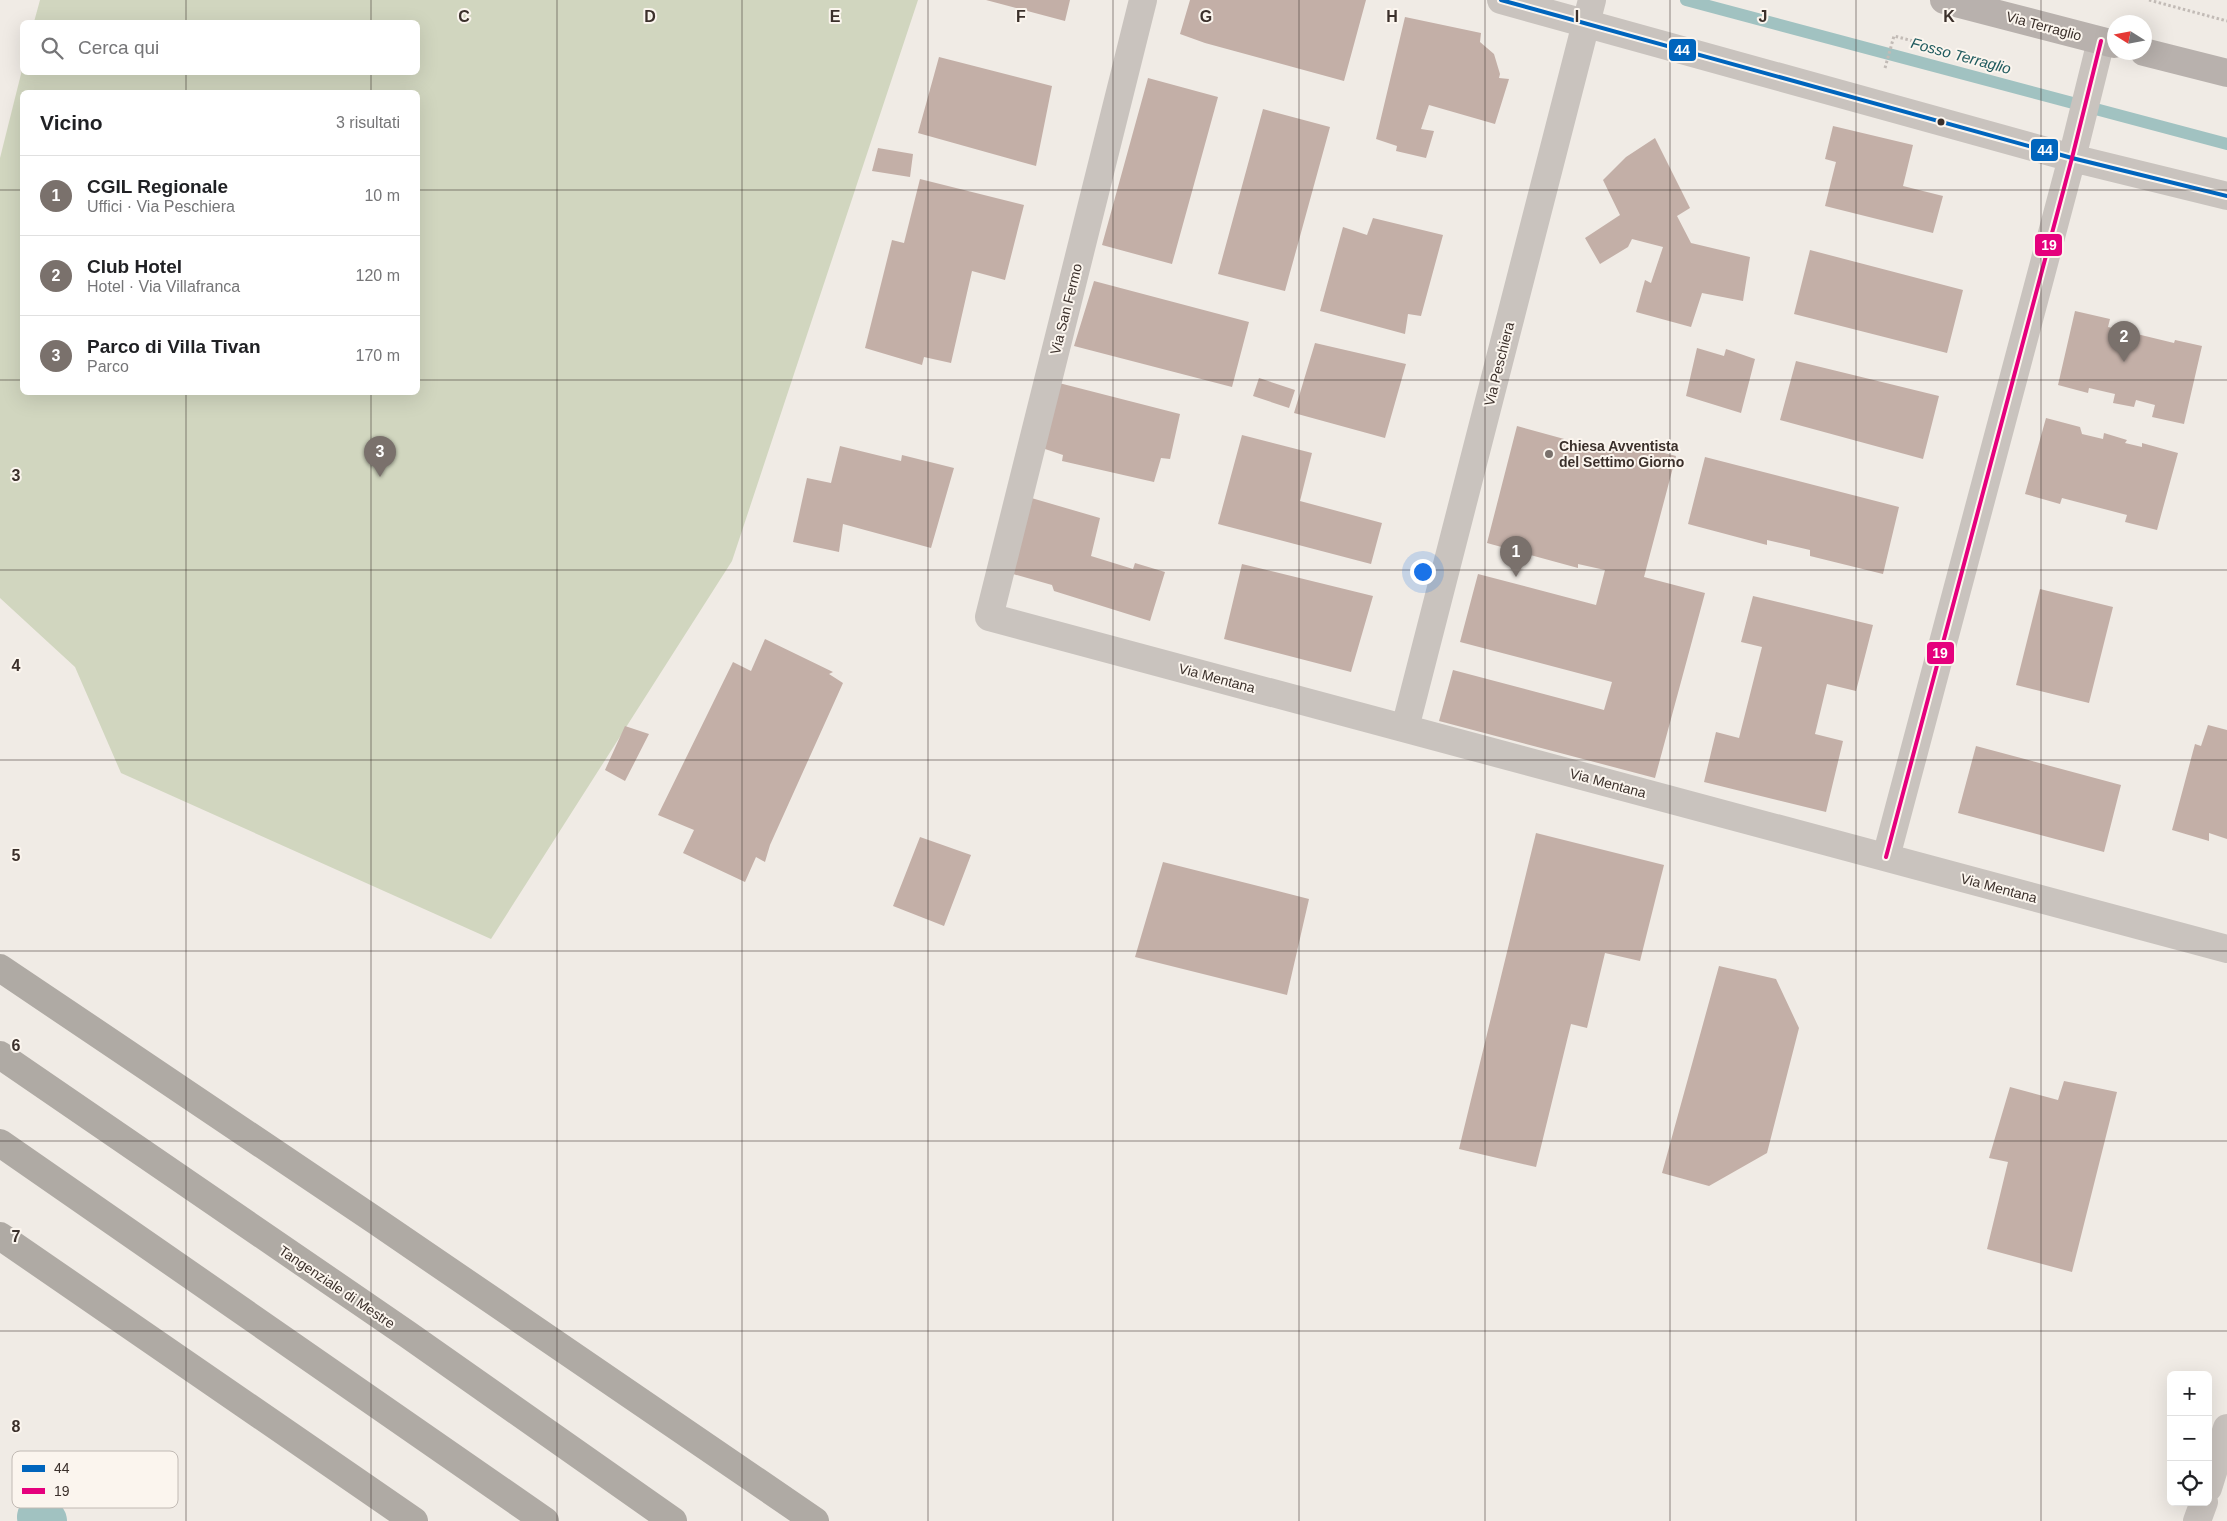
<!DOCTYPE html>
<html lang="it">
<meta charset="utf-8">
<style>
body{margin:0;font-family:Helvetica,sans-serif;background:#f6f6f6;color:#202124}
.controls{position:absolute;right:15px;bottom:15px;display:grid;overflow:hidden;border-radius:8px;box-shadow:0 5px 20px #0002}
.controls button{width:45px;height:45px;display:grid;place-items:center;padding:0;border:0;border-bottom:1px solid #e0e0e0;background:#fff;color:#202124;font:25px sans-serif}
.compass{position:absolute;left:2107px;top:15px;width:45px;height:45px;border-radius:50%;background:#fff;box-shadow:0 5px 20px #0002;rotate:281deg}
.you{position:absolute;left:1422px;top:571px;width:18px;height:18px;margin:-12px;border:4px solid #fff;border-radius:50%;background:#1a73e8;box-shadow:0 0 0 8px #1a73e833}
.badge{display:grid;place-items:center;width:32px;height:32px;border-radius:50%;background:#7a716c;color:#fff;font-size:16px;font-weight:700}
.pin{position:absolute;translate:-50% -41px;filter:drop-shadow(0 1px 2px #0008)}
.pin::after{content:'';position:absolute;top:26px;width:18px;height:15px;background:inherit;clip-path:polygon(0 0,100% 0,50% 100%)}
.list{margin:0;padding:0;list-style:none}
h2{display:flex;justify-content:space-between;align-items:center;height:65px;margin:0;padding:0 20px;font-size:21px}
h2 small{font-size:16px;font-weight:400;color:#757577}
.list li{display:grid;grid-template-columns:32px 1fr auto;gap:15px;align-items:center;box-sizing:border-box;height:80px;padding:0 20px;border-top:1px solid #e0e0e0}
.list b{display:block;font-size:19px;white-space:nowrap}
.list p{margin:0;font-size:16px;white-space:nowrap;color:#757577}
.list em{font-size:16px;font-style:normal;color:#757577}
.icon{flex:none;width:28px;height:28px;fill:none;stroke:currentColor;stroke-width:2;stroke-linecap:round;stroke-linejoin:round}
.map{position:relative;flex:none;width:2227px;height:1521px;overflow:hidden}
.search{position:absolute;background:#fff;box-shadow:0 5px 20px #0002;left:20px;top:20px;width:400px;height:55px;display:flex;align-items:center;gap:12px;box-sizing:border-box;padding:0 18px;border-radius:8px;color:#757577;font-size:19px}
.panel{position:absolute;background:#fff;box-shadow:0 5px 20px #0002;left:20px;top:90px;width:400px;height:305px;border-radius:8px}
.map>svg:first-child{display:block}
.green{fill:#d1d6bf;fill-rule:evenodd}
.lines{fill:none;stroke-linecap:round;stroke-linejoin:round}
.stream{stroke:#a1c2c1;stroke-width:12}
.canal{stroke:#a1c2c1;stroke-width:44}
.building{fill:#c3afa7}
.path{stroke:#c2bbb6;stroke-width:3;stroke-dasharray:2.5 2.5;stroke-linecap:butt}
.minor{stroke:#c9c3be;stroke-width:28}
.major{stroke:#b8b1ad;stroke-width:28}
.highway{stroke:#afaaa4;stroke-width:28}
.bus-1-casing{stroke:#fbf5ee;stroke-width:8}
.bus-2-casing{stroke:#fbf5ee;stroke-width:8}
.bus-1{stroke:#0065bd;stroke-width:4}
.bus-2{stroke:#e5007d;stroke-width:4}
.grid{fill:none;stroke:#3b302b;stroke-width:1;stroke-opacity:0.55}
.bus-dot{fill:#3b302b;stroke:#fbf5ee;stroke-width:2}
.poi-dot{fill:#7a716c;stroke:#fbf5ee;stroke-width:2}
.labels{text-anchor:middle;stroke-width:4;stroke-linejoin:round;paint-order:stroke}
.street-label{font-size:14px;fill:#3b302b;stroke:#fbf5ee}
.poi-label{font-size:14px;font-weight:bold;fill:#3b302b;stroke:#fbf5ee;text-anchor:start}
.water-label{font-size:15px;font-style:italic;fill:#1f5a5e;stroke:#fbf5ee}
.key{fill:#fbf5ee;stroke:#c1bab4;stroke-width:1}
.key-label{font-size:14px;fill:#3b302b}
.grid-label{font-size:16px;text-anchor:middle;font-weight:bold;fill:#3b302b;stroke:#fbf5ee;stroke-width:4;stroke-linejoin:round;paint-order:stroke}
.line-badge{stroke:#fbf5ee;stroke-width:2}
.badge-label{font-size:14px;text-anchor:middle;font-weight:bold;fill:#fff}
</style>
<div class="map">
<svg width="2227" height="1521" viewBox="0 0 2227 1521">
<rect width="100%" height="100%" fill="#f0ebe5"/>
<path class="green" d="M 40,0 L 918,0 L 732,561 L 491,939 L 121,773 L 75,667 L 0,598 L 0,158 L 22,70 L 22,72 L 418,72 L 418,22 L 34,22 ZM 22,92 L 418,92 L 418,392 L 22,392 Z"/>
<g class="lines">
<path class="stream" d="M 1686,0 L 2227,144"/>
<path class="canal" d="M 39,1517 L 45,1521"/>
</g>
<path class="building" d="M 986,0 L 1070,0 L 1065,21 Z
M 1190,0 L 1366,0 L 1344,81 L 1205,43 L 1180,34 Z
M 1405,17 L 1481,33 L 1480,42 L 1494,54 L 1500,74 L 1499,78 L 1509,79 L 1495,124 L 1429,105 L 1421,129 L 1434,131 L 1426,158 L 1396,151 L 1397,146 L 1376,139 Z
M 939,57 L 1052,86 L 1036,166 L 918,133 Z
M 1148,78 L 1218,97 L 1172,264 L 1102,245 Z
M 1263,109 L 1330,127 L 1285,291 L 1218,274 Z
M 1833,126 L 1913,145 L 1903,186 L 1943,196 L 1933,233 L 1825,206 L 1836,162 L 1825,159 Z
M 1655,138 L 1690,208 L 1677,216 L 1691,243 L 1750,257 L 1743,301 L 1702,293 L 1691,327 L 1636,312 L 1645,280 L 1651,283 L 1663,247 L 1632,239 L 1628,247 L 1600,264 L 1585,238 L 1620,215 L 1603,180 L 1626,157 Z
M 878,148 L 913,154 L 910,177 L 872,171 Z
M 920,179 L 1024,205 L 1005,280 L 972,271 L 951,363 L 924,357 L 922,365 L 865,348 L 892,240 L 904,243 Z
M 1373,218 L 1443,235 L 1421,316 L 1408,314 L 1405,334 L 1320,311 L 1343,227 L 1367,235 Z
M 1810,250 L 1963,290 L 1947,353 L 1794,314 Z
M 1094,281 L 1249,322 L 1232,387 L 1074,346 Z
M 2075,311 L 2110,319 L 2108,327 L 2174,343 L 2175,340 L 2202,346 L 2184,424 L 2152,417 L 2155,405 L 2136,400 L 2134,407 L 2113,403 L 2115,394 L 2089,388 L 2088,393 L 2058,385 Z
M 1315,343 L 1406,364 L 1385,438 L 1294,413 Z
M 1697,348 L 1724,356 L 1726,349 L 1755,359 L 1741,413 L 1686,396 Z
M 1796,361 L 1939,396 L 1923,459 L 1780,420 Z
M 1259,378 L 1295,390 L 1289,408 L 1253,396 Z
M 1059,383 L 1180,414 L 1170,459 L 1161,458 L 1154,482 L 1062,461 L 1063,455 L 1042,448 Z
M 2046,418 L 2080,427 L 2082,434 L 2103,439 L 2104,433 L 2127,440 L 2125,443 L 2142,447 L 2142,443 L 2178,453 L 2157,530 L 2125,522 L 2127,515 L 2062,498 L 2060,504 L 2025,494 Z
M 1517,426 L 1608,451 L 1611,439 L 1676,456 L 1644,577 L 1705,593 L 1655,778 L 1439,721 L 1453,670 L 1604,710 L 1612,682 L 1460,642 L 1478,574 L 1596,605 L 1605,570 L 1578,564 L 1578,568 L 1487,543 Z
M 1242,435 L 1312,453 L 1300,501 L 1382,523 L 1371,564 L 1218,524 Z
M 840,446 L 901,461 L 902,455 L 954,468 L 931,548 L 843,524 L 839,552 L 793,542 L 807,478 L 831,483 Z
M 1705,457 L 1899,507 L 1883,574 L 1810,556 L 1810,550 L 1767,540 L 1767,545 L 1688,524 Z
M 1028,497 L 1100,518 L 1091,556 L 1133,569 L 1135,563 L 1165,572 L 1150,621 L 1054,591 L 1052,585 L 1006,572 Z
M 1242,564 L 1373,596 L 1351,672 L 1224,639 Z
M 2040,589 L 2113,607 L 2089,703 L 2016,685 Z
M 1753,596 L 1873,625 L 1856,691 L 1827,684 L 1815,734 L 1843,741 L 1826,812 L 1704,782 L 1716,732 L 1739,738 L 1762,647 L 1741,642 Z
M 765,639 L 833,672 L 829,674 L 843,683 L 770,845 L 765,862 L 756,857 L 745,882 L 683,853 L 694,830 L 658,815 L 733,662 L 751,671 Z
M 2208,725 L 2227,730 L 2227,839 L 2209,833 L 2209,841 L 2172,830 L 2195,744 L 2201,746 Z
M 625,726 L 649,734 L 625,781 L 605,770 Z
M 1976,746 L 2121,785 L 2104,852 L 1958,813 Z
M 1536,833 L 1664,865 L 1640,961 L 1605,953 L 1587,1028 L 1571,1024 L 1536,1167 L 1459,1149 Z
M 920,837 L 971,855 L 944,926 L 893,906 Z
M 1163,862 L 1309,899 L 1287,995 L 1135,957 Z
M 1719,966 L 1776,979 L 1799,1028 L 1767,1153 L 1709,1186 L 1662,1173 Z
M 2064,1081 L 2117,1092 L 2072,1272 L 1987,1249 L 2008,1162 L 1989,1158 L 2010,1087 L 2058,1100 Z"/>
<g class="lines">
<path class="path" d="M 2149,0 L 2227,21
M 1885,68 L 1894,36 L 1948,50"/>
<path class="minor" d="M 1143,0 L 989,617 L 2227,949
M 1501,0 L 2072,158 L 2227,196
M 1405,728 L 1592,0
M 1886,857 L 2072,158 L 2101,41
M 2208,1488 L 2227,1428
M 2197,1521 L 2204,1502"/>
<path class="major" d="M 1944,0 L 2114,44
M 2144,52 L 2227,73"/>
<path class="highway" d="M 0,968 L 376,1221 L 815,1521
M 0,1055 L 407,1334 L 673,1521
M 0,1143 L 545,1521
M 0,1236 L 414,1521"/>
<defs>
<path id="bus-1" d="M 1501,0 L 2072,158 L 2227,196"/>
<path id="bus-2" d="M 1886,857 L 2072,158 L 2101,41"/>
</defs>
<use href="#bus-1" class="bus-1-casing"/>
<use href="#bus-2" class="bus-2-casing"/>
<use href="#bus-1" class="bus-1"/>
<use href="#bus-2" class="bus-2"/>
</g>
<path class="grid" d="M 186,0 L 186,22M 371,0 L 371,22M 557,0 L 557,1521M 742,0 L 742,1521M 928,0 L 928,1521M 1113,0 L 1113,1521M 1299,0 L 1299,1521M 1485,0 L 1485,1521M 1670,0 L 1670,1521M 1856,0 L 1856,1521M 2041,0 L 2041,1521M 186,72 L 186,92M 371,72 L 371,92M 0,190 L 22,190M 418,190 L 2227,190M 0,380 L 22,380M 418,380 L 2227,380M 186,392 L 186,1521M 371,392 L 371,1521M 0,570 L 2227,570M 0,760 L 2227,760M 0,951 L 2227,951M 0,1141 L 2227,1141M 0,1331 L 2227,1331"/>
<circle class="bus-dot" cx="1941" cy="122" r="4.5"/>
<circle class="poi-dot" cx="1549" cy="454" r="5"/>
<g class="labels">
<g class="street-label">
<text transform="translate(2044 26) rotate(15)" y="5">Via Terraglio</text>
<text transform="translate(1066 309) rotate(-76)" y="5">Via San Fermo</text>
<text transform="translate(1499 364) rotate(-76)" y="5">Via Peschiera</text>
<text transform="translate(1217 678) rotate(15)" y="5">Via Mentana</text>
<text transform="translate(1608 783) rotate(15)" y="5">Via Mentana</text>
<text transform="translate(1999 888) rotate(15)" y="5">Via Mentana</text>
<text transform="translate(337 1287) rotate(34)" y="5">Tangenziale di Mestre</text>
</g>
<g class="poi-label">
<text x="1559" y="451">Chiesa Avventista<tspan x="1559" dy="16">del Settimo Giorno</tspan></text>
</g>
<g class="water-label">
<text transform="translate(1961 56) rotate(15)" y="5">Fosso Terraglio</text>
</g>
</g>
<rect x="12" y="1451" width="166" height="57" rx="8" class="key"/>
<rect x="22" y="1465" width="23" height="7" fill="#0065bd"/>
<rect x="22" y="1488" width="23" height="6" fill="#e5007d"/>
<g class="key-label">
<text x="54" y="1473">44</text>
<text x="54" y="1496">19</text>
</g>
<g class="grid-label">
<text x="464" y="22">C</text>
<text x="650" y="22">D</text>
<text x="835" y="22">E</text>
<text x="1021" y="22">F</text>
<text x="1206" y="22">G</text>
<text x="1392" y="22">H</text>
<text x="1577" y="22">I</text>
<text x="1763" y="22">J</text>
<text x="1949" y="22">K</text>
<text x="16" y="481">3</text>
<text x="16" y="671">4</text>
<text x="16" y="861">5</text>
<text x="16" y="1051">6</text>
<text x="16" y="1242">7</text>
<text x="16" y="1432">8</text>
</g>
<g class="line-badge">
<rect x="1668" y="38" width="29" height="24" rx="5" fill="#0065bd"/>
<rect x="2030" y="138" width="29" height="24" rx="5" fill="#0065bd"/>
<rect x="2034" y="233" width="29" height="24" rx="5" fill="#e5007d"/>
<rect x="1926" y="641" width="29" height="24" rx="5" fill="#e5007d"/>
</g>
<g class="badge-label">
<text x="1682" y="55">44</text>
<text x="2045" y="155">44</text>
<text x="2049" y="250">19</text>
<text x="1940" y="658">19</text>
</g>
</svg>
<div class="controls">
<button>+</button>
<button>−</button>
<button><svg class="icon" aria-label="locate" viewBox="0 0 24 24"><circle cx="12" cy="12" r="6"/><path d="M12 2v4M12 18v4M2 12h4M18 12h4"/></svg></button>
</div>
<svg class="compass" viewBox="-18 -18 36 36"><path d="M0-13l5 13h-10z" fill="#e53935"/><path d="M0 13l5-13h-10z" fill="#757577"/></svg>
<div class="you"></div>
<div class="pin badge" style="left:1516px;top:577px">1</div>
<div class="pin badge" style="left:2124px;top:362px">2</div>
<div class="pin badge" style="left:380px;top:477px">3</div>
<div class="search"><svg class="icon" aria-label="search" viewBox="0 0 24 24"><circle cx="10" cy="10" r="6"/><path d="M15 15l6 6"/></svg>Cerca qui</div>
<section class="panel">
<h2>Vicino<small>3 risultati</small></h2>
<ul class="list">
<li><span class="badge">1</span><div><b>CGIL Regionale</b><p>Uffici · Via Peschiera</p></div><em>10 m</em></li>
<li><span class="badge">2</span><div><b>Club Hotel</b><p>Hotel · Via Villafranca</p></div><em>120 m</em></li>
<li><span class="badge">3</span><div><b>Parco di Villa Tivan</b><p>Parco</p></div><em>170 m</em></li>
</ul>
</section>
</div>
